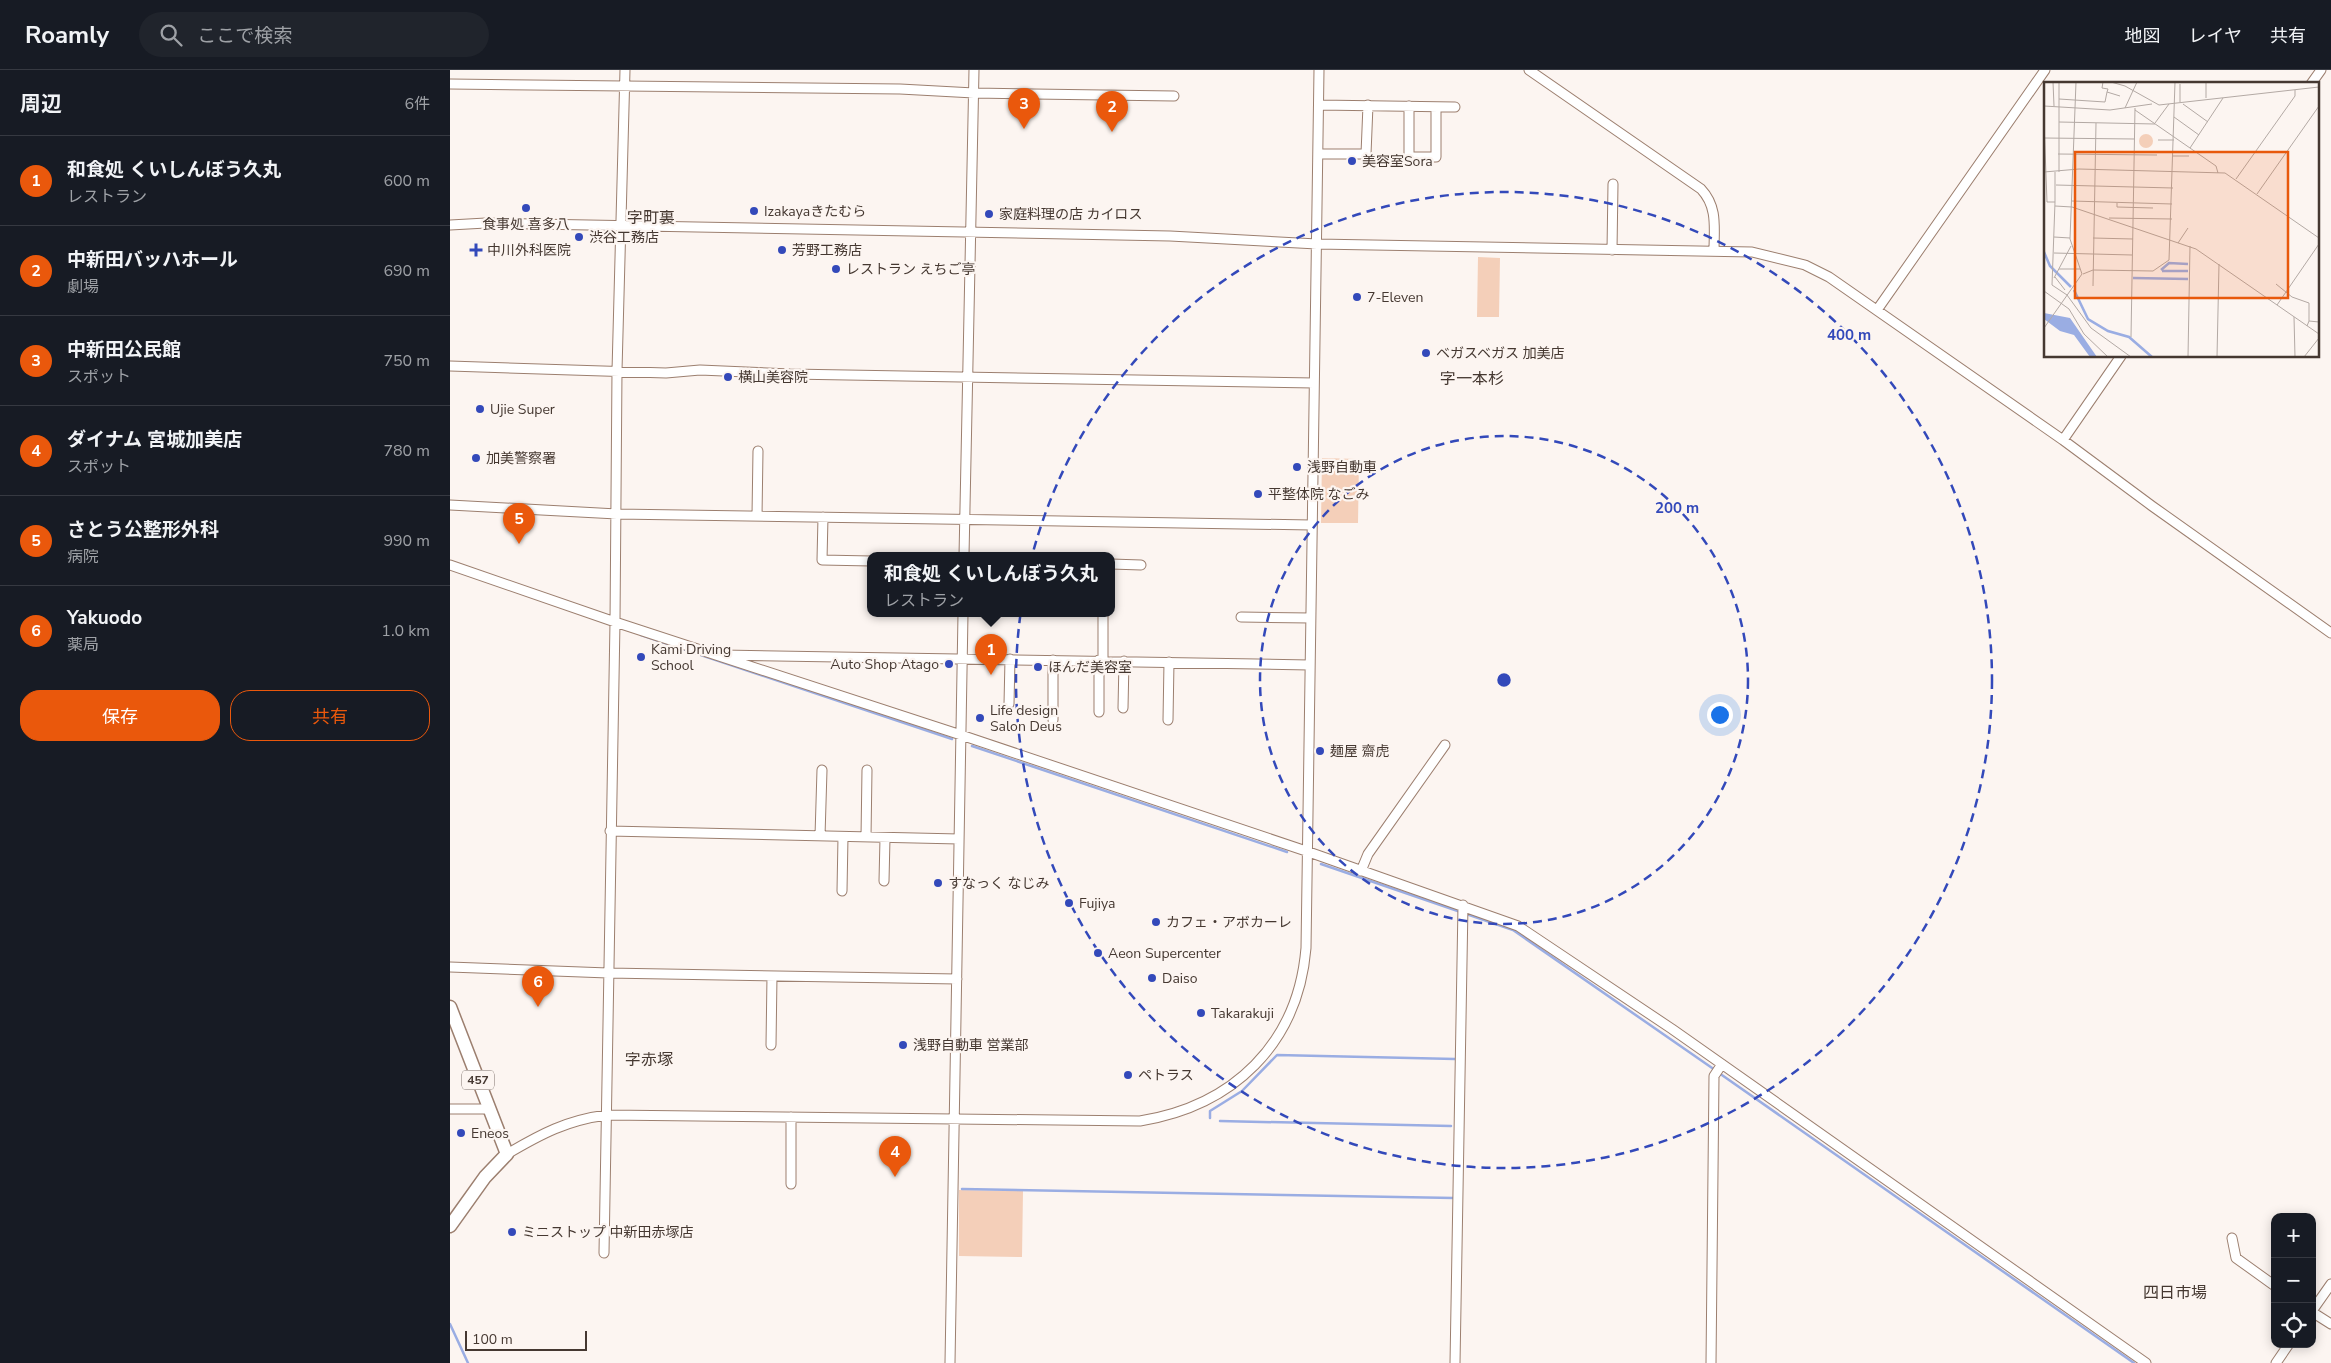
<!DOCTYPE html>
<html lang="ja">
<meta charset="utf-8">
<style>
body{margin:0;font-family:"Nunito Sans","Noto Sans JP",sans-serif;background:#20242c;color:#f1f3f6}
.controls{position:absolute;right:15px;bottom:15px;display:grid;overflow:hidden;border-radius:10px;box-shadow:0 2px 12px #0003}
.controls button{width:45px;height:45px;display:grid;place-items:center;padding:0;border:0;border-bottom:1px solid #363941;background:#171b24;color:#f1f3f6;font:25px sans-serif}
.scale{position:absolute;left:15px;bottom:12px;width:122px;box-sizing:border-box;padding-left:5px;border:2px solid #453831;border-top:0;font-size:14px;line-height:18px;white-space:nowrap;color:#453831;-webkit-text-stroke:4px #fcf5f1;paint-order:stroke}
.you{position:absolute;left:1269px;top:644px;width:18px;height:18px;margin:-12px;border:4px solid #fff;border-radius:50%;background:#1a73e8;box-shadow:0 0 0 8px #1a73e833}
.badge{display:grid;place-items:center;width:32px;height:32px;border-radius:50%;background:#ea580c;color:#fff;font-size:16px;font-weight:700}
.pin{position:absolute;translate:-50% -41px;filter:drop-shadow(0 1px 2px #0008)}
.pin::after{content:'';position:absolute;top:26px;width:18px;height:15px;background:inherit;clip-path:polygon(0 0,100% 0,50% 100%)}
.popup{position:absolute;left:417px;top:482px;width:248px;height:65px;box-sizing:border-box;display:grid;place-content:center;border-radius:10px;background:#171b24;filter:drop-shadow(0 1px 4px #0005);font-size:16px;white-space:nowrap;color:#9ea1a6}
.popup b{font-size:19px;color:#f1f3f6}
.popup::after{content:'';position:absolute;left:50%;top:100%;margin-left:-10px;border:10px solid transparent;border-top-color:#171b24}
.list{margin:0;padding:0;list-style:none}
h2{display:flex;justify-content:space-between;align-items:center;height:65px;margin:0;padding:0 20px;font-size:21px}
h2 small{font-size:16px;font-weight:400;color:#9ea1a6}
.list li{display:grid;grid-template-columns:32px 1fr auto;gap:15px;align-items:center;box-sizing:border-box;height:90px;padding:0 20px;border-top:1px solid #363941}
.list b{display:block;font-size:19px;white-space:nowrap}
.list p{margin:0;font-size:16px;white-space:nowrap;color:#9ea1a6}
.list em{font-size:16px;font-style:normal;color:#9ea1a6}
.actions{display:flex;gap:10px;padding:15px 20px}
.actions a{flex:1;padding:11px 0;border:1px solid #ea580c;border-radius:20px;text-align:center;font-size:18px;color:#ea580c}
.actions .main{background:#ea580c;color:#fff}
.icon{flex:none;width:28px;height:28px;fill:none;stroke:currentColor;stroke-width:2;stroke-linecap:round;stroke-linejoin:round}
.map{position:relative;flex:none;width:1881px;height:1293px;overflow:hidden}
header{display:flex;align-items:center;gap:30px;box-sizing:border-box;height:70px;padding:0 25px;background:#171b24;border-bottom:1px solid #363941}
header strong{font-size:24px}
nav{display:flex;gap:28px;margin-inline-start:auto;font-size:18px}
.search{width:350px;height:45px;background:#20242c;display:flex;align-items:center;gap:12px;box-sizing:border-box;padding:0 18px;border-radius:28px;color:#9ea1a6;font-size:19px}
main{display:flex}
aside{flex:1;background:#171b24}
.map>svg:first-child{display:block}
.green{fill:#f4cfb9}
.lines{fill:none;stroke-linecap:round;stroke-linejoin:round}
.stream{stroke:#9aade3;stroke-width:2.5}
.minor-casing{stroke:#9c7f6f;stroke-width:11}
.highway-casing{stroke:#9c7f6f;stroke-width:15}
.minor{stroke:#fff;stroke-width:9}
.highway{stroke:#fff;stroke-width:12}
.ring{fill:none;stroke:#3349ba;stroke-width:2.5;stroke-dasharray:9 6}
.poi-dot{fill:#3349ba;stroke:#fcf5f1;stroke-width:2}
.labels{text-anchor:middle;stroke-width:4.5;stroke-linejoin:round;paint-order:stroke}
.shield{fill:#fcf5f1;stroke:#7c716b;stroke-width:1}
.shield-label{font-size:12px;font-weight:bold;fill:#453831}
.poi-label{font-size:14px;fill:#453831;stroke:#fcf5f1;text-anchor:start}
.quarter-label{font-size:16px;fill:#453831;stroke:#fcf5f1}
.inset-river{fill:none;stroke:#9aade3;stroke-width:2.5}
.inset-road{fill:none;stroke:#b3a9a4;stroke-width:1}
.view{fill:#e8590c;fill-opacity:0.15;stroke:#e8590c;stroke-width:2.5}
.inset-edge{fill:none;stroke:#453831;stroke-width:2.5}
.centre{fill:#3349ba;stroke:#fcf5f1;stroke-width:2.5}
.ring-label{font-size:15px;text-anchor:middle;font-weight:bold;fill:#3349ba;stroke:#fcf5f1;stroke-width:4.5;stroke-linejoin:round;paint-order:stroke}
</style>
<header>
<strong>Roamly</strong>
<div class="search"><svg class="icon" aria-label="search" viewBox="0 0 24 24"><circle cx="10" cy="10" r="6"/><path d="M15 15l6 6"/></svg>ここで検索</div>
<nav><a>地図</a><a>レイヤ</a><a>共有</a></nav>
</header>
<main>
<aside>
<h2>周辺<small>6件</small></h2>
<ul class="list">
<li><span class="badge">1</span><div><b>和食処 くいしんぼう久丸</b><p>レストラン</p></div><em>600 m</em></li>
<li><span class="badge">2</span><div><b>中新田バッハホール</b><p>劇場</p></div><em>690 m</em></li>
<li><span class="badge">3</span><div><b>中新田公民館</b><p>スポット</p></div><em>750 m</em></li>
<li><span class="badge">4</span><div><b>ダイナム 宮城加美店</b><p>スポット</p></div><em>780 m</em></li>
<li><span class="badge">5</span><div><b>さとう公整形外科</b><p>病院</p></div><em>990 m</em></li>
<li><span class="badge">6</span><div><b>Yakuodo</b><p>薬局</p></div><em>1.0 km</em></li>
</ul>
<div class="actions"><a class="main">保存</a><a>共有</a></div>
</aside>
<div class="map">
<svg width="1881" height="1293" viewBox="0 0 1881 1293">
<rect width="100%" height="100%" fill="#fcf5f1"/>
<path class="green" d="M 1028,187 L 1050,188 L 1049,247 L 1027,247 Z
M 872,388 L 909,389 L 908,453 L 871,453 Z
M 509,1120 L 573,1121 L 572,1187 L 509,1186 Z"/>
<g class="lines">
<path class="stream" d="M 191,565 L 502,669
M 522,676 L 837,782
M 871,794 L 1063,860 L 1265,1000
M 1269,1003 L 1684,1293
M 760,1048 L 760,1041 L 792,1021 L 827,985 L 1005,989
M 770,1051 L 1001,1056
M 512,1119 L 1004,1128
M 0,1254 L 18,1293"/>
<defs>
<path id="minor" d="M 1079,0 L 1251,119 C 1268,137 1264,158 1264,181
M 0,14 L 450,19 L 524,23 L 724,26
M 1861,14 L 1871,0
M 869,35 L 1005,37
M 959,36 L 959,87 L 986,87 L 986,37
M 868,84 L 916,84 L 918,35
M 0,155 L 36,153 L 720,166 L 867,174 L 1302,182 L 1355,195 L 1379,207 L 1613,370 L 1702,436 L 1881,563
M 1162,180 L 1163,114
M 1427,240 L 1595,0
M 0,296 L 216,303 L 250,300 L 340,304 L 864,313
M 1613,370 L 1671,286
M 0,435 L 167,444 L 861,455
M 307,446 L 308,381
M 373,447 L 372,490 L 421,491
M 514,486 L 524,0
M 661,494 L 691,495
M 0,495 L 165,552 L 511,665 L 856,781 L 1068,856 L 1222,959 L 1696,1293
M 791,547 L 860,548
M 272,585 L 859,595
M 649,590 L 649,642
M 653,591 L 653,544
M 559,634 L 560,589
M 673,638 L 674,591
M 603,650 L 603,590
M 718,650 L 719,592
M 160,761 L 509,769
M 370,766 L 372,700
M 416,767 L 417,700
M 911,801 L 918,784 L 995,675
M 434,811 L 435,768
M 392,821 L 393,767
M 0,897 L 158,903 L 507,909
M 321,975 L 322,906
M 0,1039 L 39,1039
M 341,1047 L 341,1114
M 57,1084 C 91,1064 117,1050 157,1045 L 690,1051 C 783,1036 848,974 856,878 L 869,0
M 1782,1168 L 1786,1188 L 1825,1216
M 154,1183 L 165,552 L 167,301 L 175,0
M 1862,1241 L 1881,1214
M 1862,1242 L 1881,1254
M 500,1293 L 513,544
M 1005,1293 L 1013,835
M 1261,1293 L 1264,1006 L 1272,994
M 1826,1293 L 1839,1274"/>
<path id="highway" d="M 0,937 L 57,1084 L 35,1107 L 0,1156"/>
</defs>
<use href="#minor" class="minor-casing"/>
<use href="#highway" class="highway-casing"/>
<use href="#minor" class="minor"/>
<use href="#highway" class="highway"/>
</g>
<g class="ring">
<circle cx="1054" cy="610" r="244"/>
<circle cx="1054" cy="610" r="488"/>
</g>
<g class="poi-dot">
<circle cx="902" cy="91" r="5"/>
<circle cx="76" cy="138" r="5"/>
<circle cx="304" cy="141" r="5"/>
<circle cx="539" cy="144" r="5"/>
<circle cx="129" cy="167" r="5"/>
<path d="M23.5 172.5h5v5h5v5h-5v5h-5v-5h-5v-5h5z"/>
<circle cx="332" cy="180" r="5"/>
<circle cx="386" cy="199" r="5"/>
<circle cx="907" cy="227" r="5"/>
<circle cx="976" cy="283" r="5"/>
<circle cx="278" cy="307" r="5"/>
<circle cx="30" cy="339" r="5"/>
<circle cx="26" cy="388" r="5"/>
<circle cx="847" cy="397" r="5"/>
<circle cx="808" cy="424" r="5"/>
<circle cx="191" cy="587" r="5"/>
<circle cx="499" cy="594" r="5"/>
<circle cx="588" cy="597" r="5"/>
<circle cx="530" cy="648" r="5"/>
<circle cx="870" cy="681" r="5"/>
<circle cx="488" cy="813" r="5"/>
<circle cx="619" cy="833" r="5"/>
<circle cx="706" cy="852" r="5"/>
<circle cx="648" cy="883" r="5"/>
<circle cx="702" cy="908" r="5"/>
<circle cx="751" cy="943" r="5"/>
<circle cx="453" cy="975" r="5"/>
<circle cx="678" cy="1005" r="5"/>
<circle cx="11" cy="1063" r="5"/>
<circle cx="62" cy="1162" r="5"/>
</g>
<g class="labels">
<rect class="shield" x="12" y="1000.5" width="32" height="19" rx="4"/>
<g class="shield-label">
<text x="28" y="1014">457</text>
</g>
<g class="poi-label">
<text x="912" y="96">美容室Sora</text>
<text x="314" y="146">Izakayaきたむら</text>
<text x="549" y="149">家庭料理の店 カイロス</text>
<text x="76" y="159" text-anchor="middle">食事処 喜多八</text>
<text x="139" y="172">渋谷工務店</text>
<text x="37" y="185">中川外科医院</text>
<text x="342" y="185">芳野工務店</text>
<text x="396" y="204">レストラン えちご亭</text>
<text x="917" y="232">7-Eleven</text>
<text x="986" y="288">ベガスベガス 加美店</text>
<text x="288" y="312">横山美容院</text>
<text x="40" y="344">Ujie Super</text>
<text x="36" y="393">加美警察署</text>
<text x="857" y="402">浅野自動車</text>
<text x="818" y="429">平整体院 なごみ</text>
<text x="201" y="584">Kami Driving<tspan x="201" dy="16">School</tspan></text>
<text x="489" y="599" text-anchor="end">Auto Shop Atago</text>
<text x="598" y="602">ほんだ美容室</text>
<text x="540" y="645">Life design<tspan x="540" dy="16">Salon Deus</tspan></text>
<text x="880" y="686">麺屋 齋虎</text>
<text x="498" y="818">すなっく なじみ</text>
<text x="629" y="838">Fujiya</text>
<text x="716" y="857">カフェ・アボカーレ</text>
<text x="658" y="888">Aeon Supercenter</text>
<text x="712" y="913">Daiso</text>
<text x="761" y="948">Takarakuji</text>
<text x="463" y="980">浅野自動車 営業部</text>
<text x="688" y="1010">ペトラス</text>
<text x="21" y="1068">Eneos</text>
<text x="72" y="1167">ミニストップ 中新田赤塚店</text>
</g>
<g class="quarter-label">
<text x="201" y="153">字町裏</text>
<text x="1022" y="314">字一本杉</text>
<text x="199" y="995">字赤塚</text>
<text x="1725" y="1228">四日市場</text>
</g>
</g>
<g transform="translate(1594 12)">
<rect width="275" height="275" fill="#fcf5f1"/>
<path d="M95 59a7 7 0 1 1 14 0a7 7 0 1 1-14 0Z" fill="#f4cfb9"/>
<path d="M 0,231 L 26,236 L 53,275 L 46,275 L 30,253 L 16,249 L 0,237 Z" fill="#9aade3"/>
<path class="inset-river" d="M 0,170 L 6,184 L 27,205M 117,188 L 125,181 L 144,182M 118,189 L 144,189M 89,196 L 144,197M 30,208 L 44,237 L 64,249 L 85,255 L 108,275"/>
<path class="inset-road" d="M 9,0 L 10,24M 59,0 L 58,6 L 64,7 L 63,10M 67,0 L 81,4 L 115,23 L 275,5M 162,16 L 162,0M 15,17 L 61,20 L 63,10 L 76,14M 136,20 L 136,2M 139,22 L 164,40M 0,24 L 66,28 L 108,22M 81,26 L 93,0M 91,28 L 172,84 L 174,91M 130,35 L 155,53M 0,40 L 3,120 L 11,120 L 8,203 L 23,213M 15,40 L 111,42M 111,41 L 125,22M 0,56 L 91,57M 114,58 L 130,58M 146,66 L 179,16M 14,72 L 113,73M 129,74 L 145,74M 0,90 L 35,87 L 181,91 L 275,156M 11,90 L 11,120M 15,90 L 15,0M 192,97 L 251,14 L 251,8M 12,103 L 129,106M 213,112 L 275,24M 28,119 L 128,122M 73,121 L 73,125 L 109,126M 11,124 L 28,125 L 152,167 L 275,252M 65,136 L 128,137M 10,155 L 26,156M 49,156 L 89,157M 134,161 L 144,146M 10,171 L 88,173M 15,187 L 36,187M 39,192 L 49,188 L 109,189 L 125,178 L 131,0M 11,195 L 21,208M 10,196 L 27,164M 232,202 L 248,215 L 265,221 L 265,239M 49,204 L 52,41M 0,209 L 25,227 L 40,252 L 64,275M 23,213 L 47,246 L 87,275M 233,223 L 275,162M 250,235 L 251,275M 263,244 L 265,239 L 275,240M 0,246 L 38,192 L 26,157 L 32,0M 87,255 L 91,26M 144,275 L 146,164M 173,275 L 175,182M 260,275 L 275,256"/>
<path class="view" d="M 31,70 L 244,70 L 244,216 L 31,216 Z"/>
<rect width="275" height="275" class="inset-edge"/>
</g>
<circle cx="1054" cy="610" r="8" class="centre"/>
<g class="ring-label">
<text x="1399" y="270">400 m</text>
<text x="1227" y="443">200 m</text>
</g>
</svg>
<div class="controls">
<button>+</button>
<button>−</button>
<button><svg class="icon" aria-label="locate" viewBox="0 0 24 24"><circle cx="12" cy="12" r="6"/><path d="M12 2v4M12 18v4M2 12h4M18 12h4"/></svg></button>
</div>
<div class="scale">100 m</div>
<div class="you"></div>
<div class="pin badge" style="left:541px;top:605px">1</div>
<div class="popup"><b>和食処 くいしんぼう久丸</b>レストラン</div>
<div class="pin badge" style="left:662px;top:62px">2</div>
<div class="pin badge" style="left:574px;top:59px">3</div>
<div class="pin badge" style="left:445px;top:1107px">4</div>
<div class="pin badge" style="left:69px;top:474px">5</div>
<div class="pin badge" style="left:88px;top:937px">6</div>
</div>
</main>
